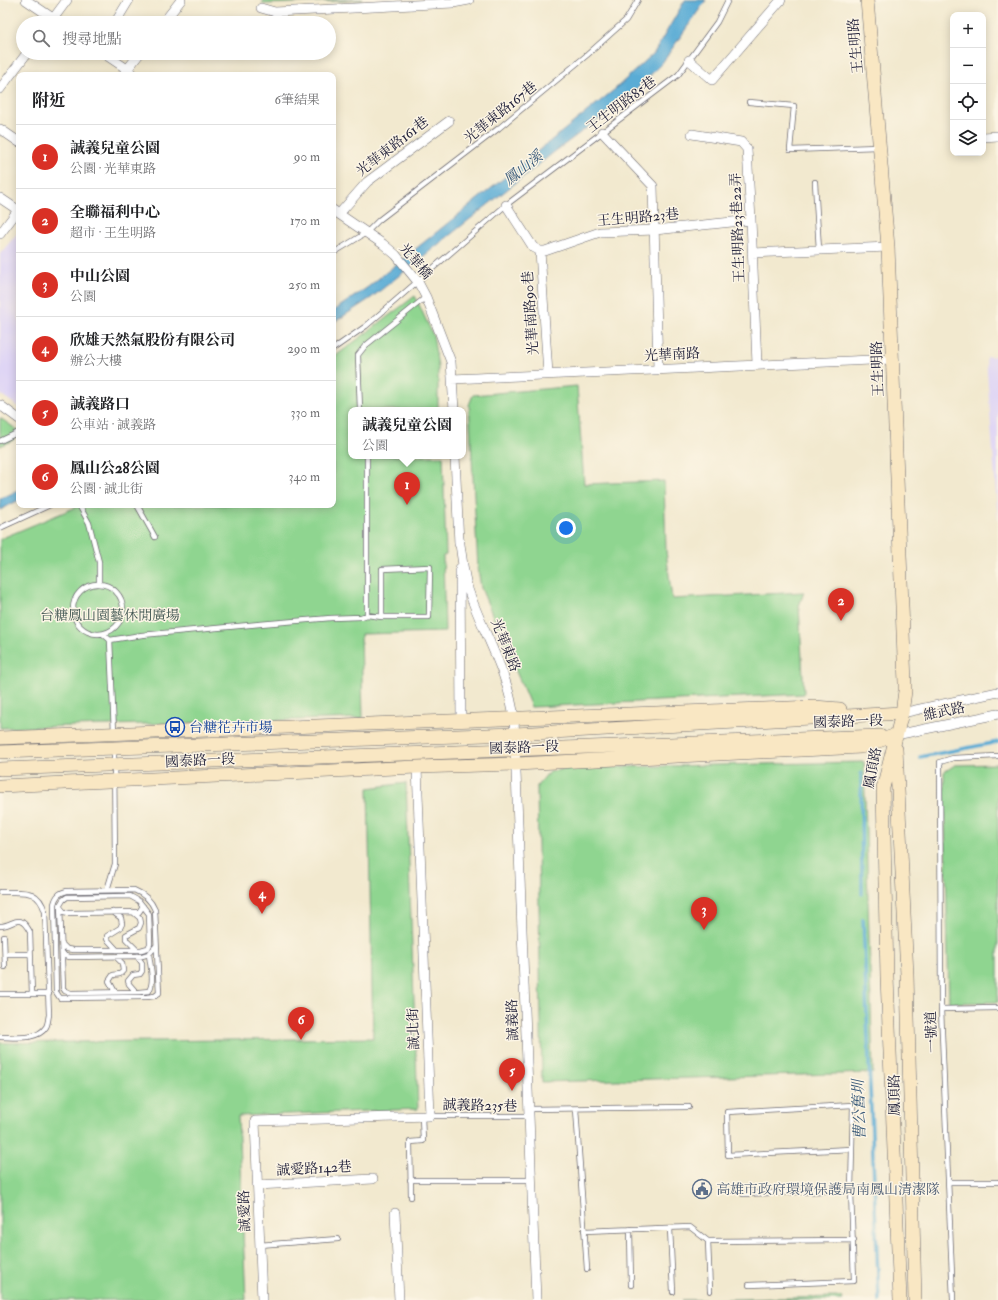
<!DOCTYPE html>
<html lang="zh-TW">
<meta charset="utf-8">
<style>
body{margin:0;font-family:"IM FELL Double Pica","Noto Serif TC",serif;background:#f6f6f6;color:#202124}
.controls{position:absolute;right:12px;top:12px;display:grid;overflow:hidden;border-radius:8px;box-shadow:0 2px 10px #0003}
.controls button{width:36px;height:36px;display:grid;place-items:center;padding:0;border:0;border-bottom:1px solid #e0e0e0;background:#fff;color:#202124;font:20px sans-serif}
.you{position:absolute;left:566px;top:528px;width:14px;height:14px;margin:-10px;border:3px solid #fff;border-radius:50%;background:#1a73e8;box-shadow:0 0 0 6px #1a73e833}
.badge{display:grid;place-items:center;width:26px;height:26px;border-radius:50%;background:#d93025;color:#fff;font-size:13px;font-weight:700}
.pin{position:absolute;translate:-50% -33px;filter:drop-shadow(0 1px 2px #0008)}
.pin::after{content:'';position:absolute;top:21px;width:14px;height:12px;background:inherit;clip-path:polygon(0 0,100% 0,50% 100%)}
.popup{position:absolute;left:348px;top:407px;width:118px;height:52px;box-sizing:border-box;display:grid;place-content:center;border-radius:8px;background:#fff;filter:drop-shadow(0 1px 3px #0005);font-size:13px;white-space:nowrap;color:#757577}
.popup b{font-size:15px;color:#202124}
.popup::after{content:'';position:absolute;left:50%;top:100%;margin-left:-8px;border:8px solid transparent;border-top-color:#fff}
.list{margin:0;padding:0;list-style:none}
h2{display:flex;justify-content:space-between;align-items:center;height:52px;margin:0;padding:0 16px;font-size:17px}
h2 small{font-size:13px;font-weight:400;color:#757577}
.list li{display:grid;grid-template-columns:26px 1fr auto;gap:12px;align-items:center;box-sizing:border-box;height:64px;padding:0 16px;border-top:1px solid #e0e0e0}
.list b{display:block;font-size:15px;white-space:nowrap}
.list p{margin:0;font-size:13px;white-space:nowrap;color:#757577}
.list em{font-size:13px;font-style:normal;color:#757577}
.icon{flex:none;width:22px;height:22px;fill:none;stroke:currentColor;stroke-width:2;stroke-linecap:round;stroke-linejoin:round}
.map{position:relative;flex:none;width:998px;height:1300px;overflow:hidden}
.search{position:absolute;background:#fff;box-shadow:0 2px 10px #0003;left:16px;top:16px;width:320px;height:44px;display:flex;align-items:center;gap:10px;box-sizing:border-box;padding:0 14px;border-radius:22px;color:#757577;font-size:15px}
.panel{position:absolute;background:#fff;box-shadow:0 2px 10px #0003;left:16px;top:72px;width:320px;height:436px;border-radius:8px}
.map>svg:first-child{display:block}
.built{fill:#dfd5f5}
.green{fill:#8fd590;stroke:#587c66}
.water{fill:#5aacd5;stroke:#3e6788}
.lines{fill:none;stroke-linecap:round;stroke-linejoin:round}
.stream{stroke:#5aacd5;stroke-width:3.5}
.lane-casing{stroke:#6b686f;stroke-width:6}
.street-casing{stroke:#6b686f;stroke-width:10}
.secondary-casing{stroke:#6b686f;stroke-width:14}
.lane{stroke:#fff;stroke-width:4.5}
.street{stroke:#fff;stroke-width:9}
.secondary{stroke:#f9e7c3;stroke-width:13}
.labels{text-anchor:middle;stroke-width:3;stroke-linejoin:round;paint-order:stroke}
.street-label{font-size:14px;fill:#22223b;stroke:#fcf5e5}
.park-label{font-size:14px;fill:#435854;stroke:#fcf5e5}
.transit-label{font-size:14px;fill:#164399;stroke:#fcf5e5;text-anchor:start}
.service-label{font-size:14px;fill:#4e5e75;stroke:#fcf5e5;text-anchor:start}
.water-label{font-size:15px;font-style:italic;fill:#385979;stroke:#fcf5e5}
</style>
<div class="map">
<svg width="998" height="1300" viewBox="0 0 998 1300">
<rect width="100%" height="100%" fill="#fcf5e5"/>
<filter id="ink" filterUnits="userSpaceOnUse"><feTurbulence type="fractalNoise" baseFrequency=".025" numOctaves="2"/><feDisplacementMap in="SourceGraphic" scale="8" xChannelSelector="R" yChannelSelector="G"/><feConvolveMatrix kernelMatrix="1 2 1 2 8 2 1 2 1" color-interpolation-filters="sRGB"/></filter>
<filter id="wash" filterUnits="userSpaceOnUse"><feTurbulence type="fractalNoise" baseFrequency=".012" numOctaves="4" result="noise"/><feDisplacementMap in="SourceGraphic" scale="16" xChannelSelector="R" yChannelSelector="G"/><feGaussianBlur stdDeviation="0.9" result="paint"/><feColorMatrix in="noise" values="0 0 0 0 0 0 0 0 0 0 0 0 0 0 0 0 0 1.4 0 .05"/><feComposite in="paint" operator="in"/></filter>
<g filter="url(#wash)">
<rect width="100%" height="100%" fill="#f2e9cf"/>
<path class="built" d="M 19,231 L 19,407 L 0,394 L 0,254 Z
M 998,356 L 998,521 L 986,357 Z"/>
<path class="green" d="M 263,0 L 363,0 L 263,4 Z
M 415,296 L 433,335 L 438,367 L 438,410 L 351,410 L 351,456 L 443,456 L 446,555 L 443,556 L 445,632 L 361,634 L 363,718 L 0,728 L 0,539 L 81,505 L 333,505 L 333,358 Z
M 577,386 L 584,484 L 664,481 L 666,551 L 672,599 L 804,592 L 799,606 L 804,694 L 531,707 L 481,588 L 478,568 L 469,405 L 473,395 Z
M 0,418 L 19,431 L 19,434 L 12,441 L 0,446 Z
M 864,762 L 873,1073 L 542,1082 L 537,786 L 549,772 L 570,768 Z
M 998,764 L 998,1002 L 949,1003 L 944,772 L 955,765 Z
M 406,783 L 418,1109 L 238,1116 L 246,1300 L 0,1300 L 0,1043 L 373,1038 L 368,788 Z
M 842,1297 L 843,1300 L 682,1300 Z"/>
<path class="water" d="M 685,0 L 706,0 L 662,63 L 632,94 L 553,153 L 371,298 L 333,323 L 333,311 L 368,287 L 614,90 L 654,53 Z
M 19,490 L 19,500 L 0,510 L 0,499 Z"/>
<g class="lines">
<path class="stream" d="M 920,757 L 998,742
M 861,773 L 862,894
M 863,919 L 879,1300"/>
</g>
</g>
<g filter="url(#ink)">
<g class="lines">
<defs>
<path id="lane" d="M 749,102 L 794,106 L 790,150 L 878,147
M 815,182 L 819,250
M 333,253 L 366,233 L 379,220 L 499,128 L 587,55 L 626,20 L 638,0
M 333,349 L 366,326 L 506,205 L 678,75 L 717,22 L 728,0
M 360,410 L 358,355 L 365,346 L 426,297
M 0,441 L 19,432
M 79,505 L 89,523 L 99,562 L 99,584
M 137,505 L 155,537
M 0,528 L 50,505
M73 609a25 25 0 1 1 50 0a25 25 0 1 1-50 0Z
M 367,615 L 367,456
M 103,634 L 110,640 L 114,732
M 110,640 L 142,635 L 260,624 L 331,618 L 361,617 L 367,615 L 382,617 L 429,617 L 430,567 L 382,569 L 382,617
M 107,890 L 115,864 L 114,749
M 134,890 C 144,894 151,900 155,910 L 159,993 L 155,996 L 147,997 L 60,998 L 56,992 L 54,904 C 56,896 59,893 67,891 Z
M 0,892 C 22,893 38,887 45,912 L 49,1015 C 48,1019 48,1024 46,1027 C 37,1041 14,1037 0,1037
M 60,907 L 64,912 L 69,913 L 139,912 L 143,906
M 113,912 L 121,918 L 122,924 L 120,928 L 107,936 L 107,939 L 117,950
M 133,912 L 140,918 L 141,923 L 139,928 L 126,935 L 126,939 L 137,950
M 0,926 C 14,926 19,911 30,932 L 32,994
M 4,937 L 5,967
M 62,944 L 67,949 L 73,950 L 141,950 L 148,948 L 150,944 L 149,914 L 139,901 L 130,896 L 67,897 L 63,900 L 60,905 L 63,988 L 65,991 L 71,993 L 139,992 L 149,991 C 155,981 150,966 149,954
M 62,952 L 65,956 L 70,957 L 142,956 L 149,954 L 156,946
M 5,954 L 30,954
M 115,992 L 109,981 L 113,975 L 120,974 L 123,971 L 122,963 L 116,957
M 136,992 L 129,984 L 128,981 L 133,975 L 140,974 L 142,971 L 142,963 L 137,956
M 0,994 L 49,994
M 941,1009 L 998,1008
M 529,1109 L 689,1107
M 576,1109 L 587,1269
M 430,1116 L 529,1116
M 410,1180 L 532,1180
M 949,1182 L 998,1182
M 743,1194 L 851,1190
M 411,1197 L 410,1142 L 423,1141 L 422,1116
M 670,1228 L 673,1292
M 630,1229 L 631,1285
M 584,1231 L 690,1227 L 708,1241 L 710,1291
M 708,1241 L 854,1240
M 259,1245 L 338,1239
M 749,1285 L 854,1281 L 851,1190 L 853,1105 L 727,1112 L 728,1155 L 852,1149
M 953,1300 L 941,1009 L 940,762 L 953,758 L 998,756"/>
<path id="street" d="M 26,0 L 60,23
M 261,8 L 275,12 L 453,3 L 469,0
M 50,23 L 67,0
M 115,23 L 129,0
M 163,23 L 181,0
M 103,53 L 127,69 L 133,75
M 689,60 L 712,80 L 781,0
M 123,75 L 140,53
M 0,89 L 27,53
M 0,129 L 19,142
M 602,132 L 653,186 L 658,369
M 692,134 L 741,142 L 747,149 L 751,220 L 757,364
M 983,137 L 998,136
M 0,198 L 18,210
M 506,205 L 533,247 L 540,251 L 545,251 L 600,232 L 655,230 L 751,220
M 333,210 L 383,244 L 396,255 L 418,282 L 426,297 L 451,362 L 454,410
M 339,214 L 367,182 L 449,121
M 0,234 L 19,209
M 540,251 L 548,374
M 752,253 L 888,247
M 452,379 L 893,359
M 0,405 L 19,419
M 455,456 L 459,544
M 459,538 C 462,555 463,573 468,589 C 483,633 509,673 514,719 L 536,1300
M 460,568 L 461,721
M 902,713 L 998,692
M 896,735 L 998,714
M 257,1185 L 373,1179
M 395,1213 L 399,1300
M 262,1300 L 255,1121 L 430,1116 L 417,767"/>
<path id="secondary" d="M 867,0 L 888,247 L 905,683 L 905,691 L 902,713 L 883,788 L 887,977 L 900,1300
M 0,738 L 814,707 L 840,709
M 896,749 L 907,975 L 915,1300
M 0,752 L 515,734 L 902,713
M 0,769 L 880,736
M 0,786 L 417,767 L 516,764 L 861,747 L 896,735"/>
</defs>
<use href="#lane" class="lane-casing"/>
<use href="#street" class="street-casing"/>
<use href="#secondary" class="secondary-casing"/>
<use href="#lane" class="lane"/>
<use href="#street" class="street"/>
<use href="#secondary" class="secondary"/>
</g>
</g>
<defs>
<symbol id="bus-ring" viewBox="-11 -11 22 22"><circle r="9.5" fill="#fcf5e5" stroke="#1a4fb4" stroke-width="1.5"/><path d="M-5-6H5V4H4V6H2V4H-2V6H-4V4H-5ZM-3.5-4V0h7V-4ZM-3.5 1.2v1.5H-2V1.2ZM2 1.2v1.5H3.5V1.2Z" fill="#1a4fb4"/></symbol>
<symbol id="civic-ring" viewBox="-11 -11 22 22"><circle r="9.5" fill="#fcf5e5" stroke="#5c6f8a" stroke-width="1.5"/><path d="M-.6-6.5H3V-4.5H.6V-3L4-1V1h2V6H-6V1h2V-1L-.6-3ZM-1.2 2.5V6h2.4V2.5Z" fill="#5c6f8a"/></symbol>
</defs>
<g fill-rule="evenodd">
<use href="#bus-ring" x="164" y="716" width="22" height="22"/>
<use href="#civic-ring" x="691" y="1178" width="22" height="22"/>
</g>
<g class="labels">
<g class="street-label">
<text transform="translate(855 46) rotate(-95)" y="5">王生明路</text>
<text transform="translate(621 104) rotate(-37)" y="5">王生明路85巷</text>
<text transform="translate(500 112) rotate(-39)" y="5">光華東路167巷</text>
<text transform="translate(392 146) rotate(-38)" y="5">光華東路161巷</text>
<text transform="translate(638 217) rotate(-5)" y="5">王生明路23巷</text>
<text transform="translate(737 228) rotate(-92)" y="5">王生明路23巷22弄</text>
<text transform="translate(416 261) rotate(50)" y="5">光華橋</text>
<text transform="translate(530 313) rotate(-94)" y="5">光華南路90巷</text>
<text transform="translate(672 354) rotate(-3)" y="5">光華南路</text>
<text transform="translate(877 369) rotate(-92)" y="5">王生明路</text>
<text transform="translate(506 645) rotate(68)" y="5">光華東路</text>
<text transform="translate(944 711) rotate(-12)" y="5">維武路</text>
<text transform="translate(848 721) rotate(-2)" y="5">國泰路一段</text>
<text transform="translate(524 747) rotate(-2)" y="5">國泰路一段</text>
<text transform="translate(200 760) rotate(-3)" y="5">國泰路一段</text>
<text transform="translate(872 768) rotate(-79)" y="5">鳳頂路</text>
<text transform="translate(512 1020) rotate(-92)" y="5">誠義路</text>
<text transform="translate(413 1029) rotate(-92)" y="5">誠北街</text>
<text transform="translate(931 1032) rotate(-92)" y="5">一號道</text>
<text transform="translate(894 1095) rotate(-91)" y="5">鳳頂路</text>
<text transform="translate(480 1105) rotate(1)" y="5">誠義路235巷</text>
<text transform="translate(314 1168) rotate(-3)" y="5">誠愛路142巷</text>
<text transform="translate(244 1211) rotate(-92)" y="5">誠愛路</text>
</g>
<g class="park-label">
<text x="110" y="620">台糖鳳山園藝休閒廣場</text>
</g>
<g class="transit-label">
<text x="189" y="732">台糖花卉市場</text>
</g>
<g class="service-label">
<text x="716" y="1194">高雄市政府環境保護局南鳳山清潔隊</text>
</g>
<g class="water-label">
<text transform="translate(523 168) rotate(-39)" y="5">鳳山溪</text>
<text transform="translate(859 1110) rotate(-92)" y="5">曹公舊圳</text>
</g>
</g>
</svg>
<div class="controls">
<button>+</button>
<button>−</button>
<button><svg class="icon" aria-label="locate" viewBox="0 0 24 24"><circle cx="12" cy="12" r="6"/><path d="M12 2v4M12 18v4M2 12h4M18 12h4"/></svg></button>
<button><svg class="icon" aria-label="layers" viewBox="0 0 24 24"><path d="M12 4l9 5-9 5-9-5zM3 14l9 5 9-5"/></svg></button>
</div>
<div class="you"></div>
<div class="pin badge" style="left:407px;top:505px">1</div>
<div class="popup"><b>誠義兒童公園</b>公園</div>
<div class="pin badge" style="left:841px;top:621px">2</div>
<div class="pin badge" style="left:704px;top:930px">3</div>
<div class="pin badge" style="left:262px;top:914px">4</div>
<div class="pin badge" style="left:512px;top:1091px">5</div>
<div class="pin badge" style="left:301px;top:1040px">6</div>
<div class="search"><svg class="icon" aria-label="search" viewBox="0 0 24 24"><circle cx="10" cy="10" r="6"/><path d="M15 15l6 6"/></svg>搜尋地點</div>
<section class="panel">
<h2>附近<small>6筆結果</small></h2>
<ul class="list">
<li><span class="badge">1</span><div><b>誠義兒童公園</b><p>公園 · 光華東路</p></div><em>90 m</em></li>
<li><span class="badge">2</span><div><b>全聯福利中心</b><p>超市 · 王生明路</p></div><em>170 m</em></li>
<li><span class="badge">3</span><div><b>中山公園</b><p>公園</p></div><em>250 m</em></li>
<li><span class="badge">4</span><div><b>欣雄天然氣股份有限公司</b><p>辦公大樓</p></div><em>290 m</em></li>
<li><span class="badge">5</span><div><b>誠義路口</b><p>公車站 · 誠義路</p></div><em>330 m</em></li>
<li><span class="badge">6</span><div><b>鳳山公28公園</b><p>公園 · 誠北街</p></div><em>340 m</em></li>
</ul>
</section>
</div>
